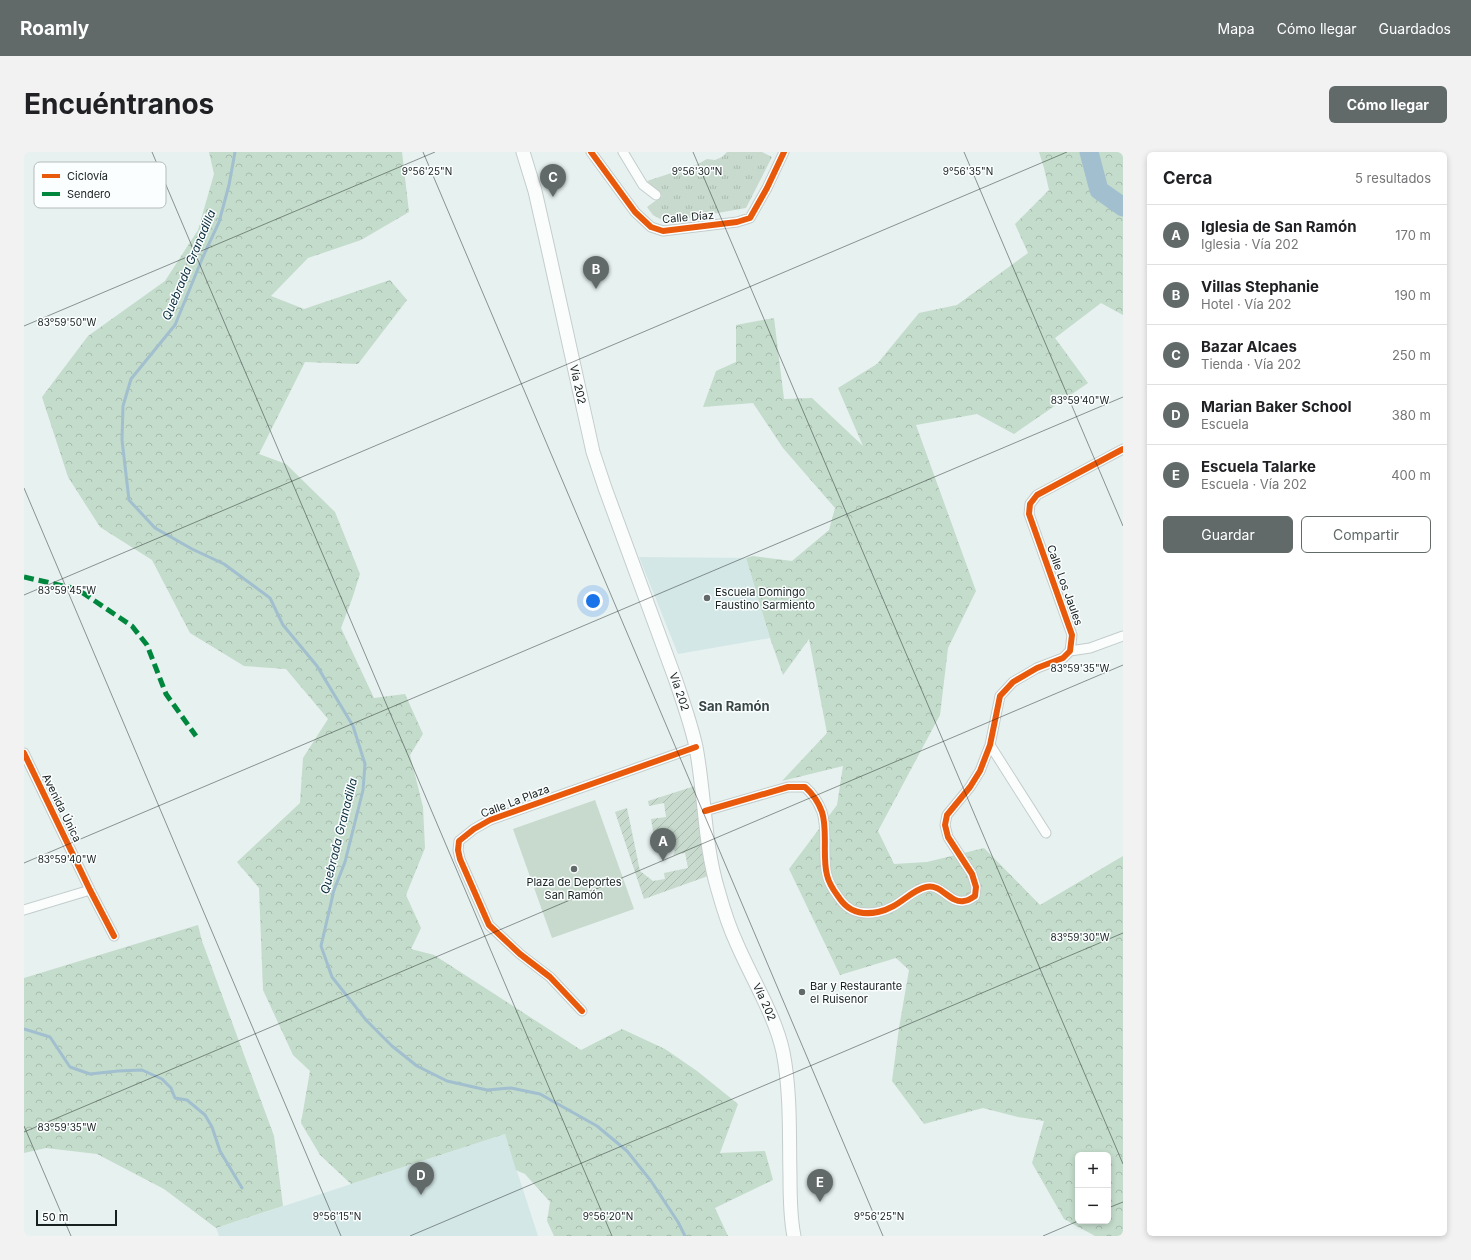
<!DOCTYPE html>
<html lang="es">
<meta charset="utf-8">
<style>
body{margin:0;font-family:Inter,sans-serif;background:#f2f2f2;color:#202124}
.controls{position:absolute;right:12px;bottom:12px;display:grid;overflow:hidden;border-radius:6px;box-shadow:0 2px 6px #0003}
.controls button{width:36px;height:36px;display:grid;place-items:center;padding:0;border:0;border-bottom:1px solid #e0e0e0;background:#fff;color:#202124;font:20px sans-serif}
.scale{position:absolute;left:12px;bottom:10px;width:81px;box-sizing:border-box;padding-left:4px;border:2px solid #192020;border-top:0;font-size:11px;line-height:14px;white-space:nowrap;color:#192020;-webkit-text-stroke:3px #fbfefe;paint-order:stroke}
.you{position:absolute;left:569px;top:449px;width:14px;height:14px;margin:-10px;border:3px solid #fff;border-radius:50%;background:#1a73e8;box-shadow:0 0 0 6px #1a73e833}
.badge{display:grid;place-items:center;width:26px;height:26px;border-radius:50%;background:#616969;color:#fff;font-size:13px;font-weight:700}
.pin{position:absolute;translate:-50% -33px;filter:drop-shadow(0 1px 2px #0008)}
.pin::after{content:'';position:absolute;top:21px;width:14px;height:12px;background:inherit;clip-path:polygon(0 0,100% 0,50% 100%)}
.list{margin:0;padding:0;list-style:none}
h2{display:flex;justify-content:space-between;align-items:center;height:52px;margin:0;padding:0 16px;font-size:17px}
h2 small{font-size:13px;font-weight:400;color:#757577}
.list li{display:grid;grid-template-columns:26px 1fr auto;gap:12px;align-items:center;box-sizing:border-box;height:60px;padding:0 16px;border-top:1px solid #e0e0e0}
.list b{display:block;font-size:15px;white-space:nowrap}
.list p{margin:0;font-size:13px;white-space:nowrap;color:#757577}
.list em{font-size:13px;font-style:normal;color:#757577}
.actions{display:flex;gap:8px;padding:12px 16px}
.actions a{flex:1;padding:9px 0;border:1px solid #616969;border-radius:6px;text-align:center;font-size:14px;color:#616969}
.actions .main{background:#616969;color:#fff}
.map{position:relative;flex:none;width:1099px;height:1084px;overflow:hidden;border-radius:6px}
header{display:flex;align-items:center;gap:24px;box-sizing:border-box;height:56px;padding:0 20px;background:#616969;color:#fff}
header strong{font-size:19px}
nav{display:flex;gap:22px;margin-inline-start:auto;font-size:14px}
.intro{display:flex;align-items:center;justify-content:space-between;box-sizing:border-box;height:96px;padding:0 24px}
h1{margin:0;font-size:28px}
.button{padding:10px 18px;border-radius:6px;background:#616969;color:#fff;font-size:14px;font-weight:700}
main{display:flex;gap:24px;padding:0 24px}
aside{flex:1;background:#fff;border-radius:6px;box-shadow:0 2px 6px #0003}
.map>svg:first-child{display:block}
.built{fill:#d3e7e6}
.grass{fill:#c7dacd}
.forest{fill:url(#forest-crowns);fill-rule:evenodd}
.park{fill:url(#park-tufts)}
.garden{fill:url(#garden-furrows)}
.lines{fill:none;stroke-linecap:round;stroke-linejoin:round}
.stream{stroke:#a1bfcf;stroke-width:3}
.river{stroke:#a1bfcf;stroke-width:19}
.minor-casing{stroke:#c4cdcc;stroke-width:11}
.secondary-casing{stroke:#c4cdcc;stroke-width:15}
.minor{stroke:#fbfdfd;stroke-width:9}
.secondary{stroke:#fbfdfd;stroke-width:13}
.quiet{stroke:#00873e;stroke-width:5;stroke-dasharray:10 5;stroke-linecap:butt}
.cycleway-casing{stroke:#fbfefe;stroke-width:8}
.cycleway{stroke:#e8590c;stroke-width:6}
.ticks{fill:none;stroke:#192020;stroke-width:1;stroke-opacity:0.45}
.poi-dot{fill:#616969;stroke:#fbfefe;stroke-width:1.5}
.labels{text-anchor:middle;stroke-width:3;stroke-linejoin:round;paint-order:stroke}
.street-label{font-size:11px;fill:#192020;stroke:#fbfefe}
.poi-label{font-size:11px;fill:#192020;stroke:#fbfefe;text-anchor:start}
.water-label{font-size:12px;font-style:italic;fill:#0b2e3f;stroke:#fbfefe}
.quarter-label{font-size:13px;font-weight:bold;fill:#374746;stroke:#fbfefe}
.key{fill:#fbfefe;stroke:#b7bbbb;stroke-width:1}
.key-label{font-size:11px;fill:#192020}
.ticks-label{font-size:10px;text-anchor:middle;fill:#192020;stroke:#fbfefe;stroke-width:3;stroke-linejoin:round;paint-order:stroke}
</style>
<header>
<strong>Roamly</strong>
<nav><a>Mapa</a><a>Cómo llegar</a><a>Guardados</a></nav>
</header>
<div class="intro"><h1>Encuéntranos</h1><a class="button">Cómo llegar</a></div>
<main>
<div class="map">
<svg width="1099" height="1084" viewBox="0 0 1099 1084">
<defs>
<pattern id="forest-crowns" width="20" height="18" patternUnits="userSpaceOnUse"><rect width="20" height="18" fill="#c4dccb"/><path d="M2 6a3 3 0 1 1 6 0M12 15a3 3 0 1 1 6 0" fill="none" stroke="#a8bcae"/></pattern>
<pattern id="park-tufts" width="24" height="20" patternUnits="userSpaceOnUse"><rect width="24" height="20" fill="#c7dacd"/><path d="M3 7l-1-3M5 7V3M7 7l1-3M15 17l-1-3M17 17v-4M19 17l1-3" fill="none" stroke="#aabbb0"/></pattern>
<pattern id="garden-furrows" width="10" height="10" patternUnits="userSpaceOnUse"><rect width="10" height="10" fill="#c7dacd"/><path d="M-1 1l2-2M0 10L10 0M9 11l2-2" fill="none" stroke="#aabbb0"/></pattern>
</defs>
<rect width="100%" height="100%" fill="#e6f1f0"/>
<path class="built" d="M 615,405 L 722,406 L 746,486 L 654,502 Z
M 481,982 L 514,1084 L 195,1084 L 192,1076 Z"/>
<path class="grass" d="M 571,648 L 610,757 L 528,786 L 489,677 Z"/>
<path class="forest" d="M 185,0 L 378,0 L 385,60 L 337,88 L 284,106 L 247,144 L 280,157 L 366,128 L 383,148 L 334,212 L 281,210 L 235,302 L 262,312 L 311,360 L 336,422 L 328,447 L 317,476 L 350,546 L 381,542 L 399,582 L 386,603 L 399,655 L 401,696 L 382,743 L 397,776 L 387,797 L 410,803 L 557,898 L 598,877 L 641,897 L 673,919 L 714,952 L 696,1001 L 741,999 L 749,1028 L 691,1056 L 704,1084 L 530,1084 L 523,1069 L 526,1050 L 501,1022 L 492,1018 L 481,982 L 327,1032 L 296,1003 L 277,971 L 286,919 L 269,903 L 239,838 L 235,736 L 213,710 L 276,651 L 279,606 L 304,567 L 262,517 L 220,514 L 166,481 L 128,408 L 76,375 L 44,325 L 18,245 L 64,184 L 141,129 L 174,78 L 190,22 Z
M 1015,0 L 1099,0 L 1099,163 L 1077,151 L 1031,186 L 1064,231 L 990,282 L 953,262 L 892,273 L 952,439 L 924,496 L 916,563 L 854,679 L 870,712 L 903,710 L 960,696 L 1016,753 L 1099,704 L 1099,1084 L 1071,1084 L 1040,1067 L 1008,1011 L 1020,969 L 994,965 L 959,956 L 900,972 L 868,929 L 875,876 L 885,818 L 872,806 L 816,823 L 765,717 L 813,653 L 819,614 L 758,629 L 803,581 L 785,487 L 759,523 L 746,486 L 722,406 L 729,404 L 768,409 L 805,378 L 811,356 L 759,296 L 729,251 L 679,255 L 692,219 L 712,210 L 712,173 L 750,166 L 760,247 L 788,246 L 839,294 L 814,236 L 853,212 L 895,161 L 933,153 L 1004,101 L 991,72 L 1025,38 L 1020,16 ZM 1054,1003 L 1084,1003 L 1084,1069 L 1054,1069 Z
M 174,773 L 178,789 L 250,984 L 259,1054 L 192,1076 L 140,1037 L 73,1002 L 22,996 L 0,1001 L 0,826 Z"/>
<path class="park" d="M 703,0 L 738,0 L 748,5 L 722,56 L 642,70 L 629,63 L 623,55 L 638,44 L 623,29 L 672,13 L 683,7 L 691,8 L 698,5 Z"/>
<path class="garden" d="M 671,634 L 684,724 L 620,747 L 591,660 L 603,656 L 616,719 L 629,729 L 641,727 L 640,721 L 664,716 L 661,701 L 649,703 L 651,699 L 645,694 L 641,696 L 640,684 L 630,685 L 627,667 L 642,665 L 640,651 L 625,654 L 624,649 Z"/>
<g class="lines">
<path class="stream" d="M 211,0 L 205,33 L 195,70 L 178,107 L 151,173 L 107,227 L 99,254 L 98,288 L 105,348 L 131,376 L 168,397 L 200,412 L 246,446 L 259,473 L 293,514 L 329,574 L 341,612 L 339,638 L 321,710 L 310,738 L 297,794 L 308,825 L 342,868 L 368,894 L 393,914 L 423,929 L 463,938 L 487,936 L 516,942 L 573,974 L 603,999 L 627,1029 L 654,1070 L 661,1084
M 0,877 L 26,885 L 46,915 L 66,922 L 94,919 L 118,918 L 138,927 L 147,936 L 151,946 L 163,948 L 181,963 L 188,975 L 196,999 L 218,1036"/>
<path class="river" d="M 1065,0 L 1075,38 L 1099,55"/>
<defs>
<path id="minor" d="M 567,0 L 611,60 L 627,75 L 639,79 L 713,70 L 726,66 L 743,36 L 760,0
M 599,0 L 619,33 L 632,43
M 1046,499 L 1066,496 L 1099,484
M 966,593 L 1022,681
M 0,601 L 66,738 L 90,784
M 681,659 L 764,635 L 781,635 C 789,642 794,649 798,660 C 804,678 798,705 803,723 C 805,733 811,740 816,747 C 825,760 839,763 854,760 C 875,756 885,739 902,735 C 917,731 926,752 940,749 C 944,749 948,746 951,744 L 952,735 L 948,722 L 924,685 L 921,673 L 923,663 L 946,635 L 956,619 L 966,593 L 976,544 L 989,530 L 1013,516 L 1039,506 L 1046,499 L 1048,483 L 1005,362 L 1006,352 L 1013,343 L 1099,297
M 0,758 L 66,738
M 558,859 L 526,825 L 496,802 L 465,773 L 436,707 L 434,698 L 435,689 L 450,677 L 466,668 L 672,595"/>
<g id="secondary">
<path id="s1" d="M 499,0 L 511,39 L 523,92 L 569,300 L 581,336 L 652,529 C 659,550 667,572 672,595 C 681,643 680,692 694,738 C 699,756 705,775 713,792 C 728,827 751,863 759,900 C 767,941 765,983 766,1024 C 766,1044 766,1065 770,1084"/>
</g>
</defs>
<use href="#minor" class="minor-casing"/>
<use href="#secondary" class="secondary-casing"/>
<use href="#minor" class="minor"/>
<use href="#secondary" class="secondary"/>
<path class="quiet" d="M 0,425 L 53,437 L 108,474 L 123,493 L 142,542 L 172,584"/>
<defs>
<path id="cycleway" d="M 567,0 L 611,60 L 627,75 L 639,79 L 713,70 L 726,66 L 743,36 L 760,0
M 0,601 L 66,738 L 90,784
M 681,659 L 764,635 L 781,635 C 789,642 794,649 798,660 C 804,678 798,705 803,723 C 805,733 811,740 816,747 C 825,760 839,763 854,760 C 875,756 885,739 902,735 C 917,731 926,752 940,749 C 944,749 948,746 951,744 L 952,735 L 948,722 L 924,685 L 921,673 L 923,663 L 946,635 L 956,619 L 966,593 L 976,544 L 989,530 L 1013,516 L 1039,506 L 1046,499 L 1048,483 L 1005,362 L 1006,352 L 1013,343 L 1099,297
M 558,859 L 526,825 L 496,802 L 465,773 L 436,707 L 434,698 L 435,689 L 450,677 L 466,668 L 672,595"/>
</defs>
<use href="#cycleway" class="cycleway-casing"/>
<use href="#cycleway" class="cycleway"/>
</g>
<path class="ticks" d="M 128,0 L 588,1084M 399,0 L 859,1084M 669,0 L 1099,1012M 940,0 L 1099,374M 0,174 L 411,0M 0,336 L 317,1084M 0,443 L 1043,0M 0,711 L 1099,245M 0,974 L 47,1084M 0,980 L 1099,513M 1084,1056 L 1099,1050M 386,1084 L 1099,781M 1019,1084 L 1054,1069"/>
<g class="poi-dot">
<circle cx="683" cy="446" r="4"/>
<circle cx="550" cy="717" r="4"/>
<circle cx="778" cy="840" r="4"/>
</g>
<g class="labels">
<g class="street-label">
<text transform="translate(664 65) rotate(-5)" y="4">Calle Díaz</text>
<text dy="4" stroke="none"><textPath href="#s1" startOffset="239">Vía 202</textPath></text>
<text transform="translate(1041 433) rotate(70)" y="4">Calle Los Jaules</text>
<text dy="4" stroke="none"><textPath href="#s1" startOffset="563">Vía 202</textPath></text>
<text transform="translate(491 649) rotate(-21)" y="4">Calle La Plaza</text>
<text transform="translate(38 656) rotate(64)" y="4">Avenida Única</text>
<text dy="4" stroke="none"><textPath href="#s1" startOffset="887">Vía 202</textPath></text>
</g>
<g class="poi-label">
<text x="691" y="444">Escuela Domingo<tspan x="691" dy="13">Faustino Sarmiento</tspan></text>
<text x="550" y="734" text-anchor="middle">Plaza de Deportes<tspan x="550" dy="13">San Ramón</tspan></text>
<text x="786" y="838">Bar y Restaurante<tspan x="786" dy="13">el Ruisenor</tspan></text>
</g>
<g class="water-label">
<text transform="translate(165 113) rotate(-67)" y="4">Quebrada Granadilla</text>
<text transform="translate(315 684) rotate(-76)" y="4">Quebrada Granadilla</text>
</g>
<g class="quarter-label">
<text x="710" y="559">San Ramón</text>
</g>
</g>
<rect x="10" y="10" width="132" height="46" rx="6" class="key"/>
<rect x="18" y="22" width="18" height="4" fill="#e8590c"/>
<rect x="18" y="40" width="18" height="4" fill="#00873e"/>
<g class="key-label">
<text x="43" y="28">Ciclovía</text>
<text x="43" y="46">Sendero</text>
</g>
<g class="ticks-label">
<text x="403" y="23">9°56'25"N</text>
<text x="673" y="23">9°56'30"N</text>
<text x="944" y="23">9°56'35"N</text>
<text x="43" y="174">83°59'50"W</text>
<text x="1056" y="252">83°59'40"W</text>
<text x="43" y="442">83°59'45"W</text>
<text x="1056" y="520">83°59'35"W</text>
<text x="43" y="711">83°59'40"W</text>
<text x="1056" y="789">83°59'30"W</text>
<text x="43" y="979">83°59'35"W</text>
<text x="313" y="1068">9°56'15"N</text>
<text x="584" y="1068">9°56'20"N</text>
<text x="855" y="1068">9°56'25"N</text>
</g>
</svg>
<div class="controls">
<button>+</button>
<button>−</button>
</div>
<div class="scale">50 m</div>
<div class="you"></div>
<div class="pin badge" style="left:639px;top:709px">A</div>
<div class="pin badge" style="left:572px;top:137px">B</div>
<div class="pin badge" style="left:529px;top:45px">C</div>
<div class="pin badge" style="left:397px;top:1043px">D</div>
<div class="pin badge" style="left:796px;top:1050px">E</div>
</div>
<aside>
<h2>Cerca<small>5 resultados</small></h2>
<ul class="list">
<li><span class="badge">A</span><div><b>Iglesia de San Ramón</b><p>Iglesia · Vía 202</p></div><em>170 m</em></li>
<li><span class="badge">B</span><div><b>Villas Stephanie</b><p>Hotel · Vía 202</p></div><em>190 m</em></li>
<li><span class="badge">C</span><div><b>Bazar Alcaes</b><p>Tienda · Vía 202</p></div><em>250 m</em></li>
<li><span class="badge">D</span><div><b>Marian Baker School</b><p>Escuela</p></div><em>380 m</em></li>
<li><span class="badge">E</span><div><b>Escuela Talarke</b><p>Escuela · Vía 202</p></div><em>400 m</em></li>
</ul>
<div class="actions"><a class="main">Guardar</a><a>Compartir</a></div>
</aside>
</main>
